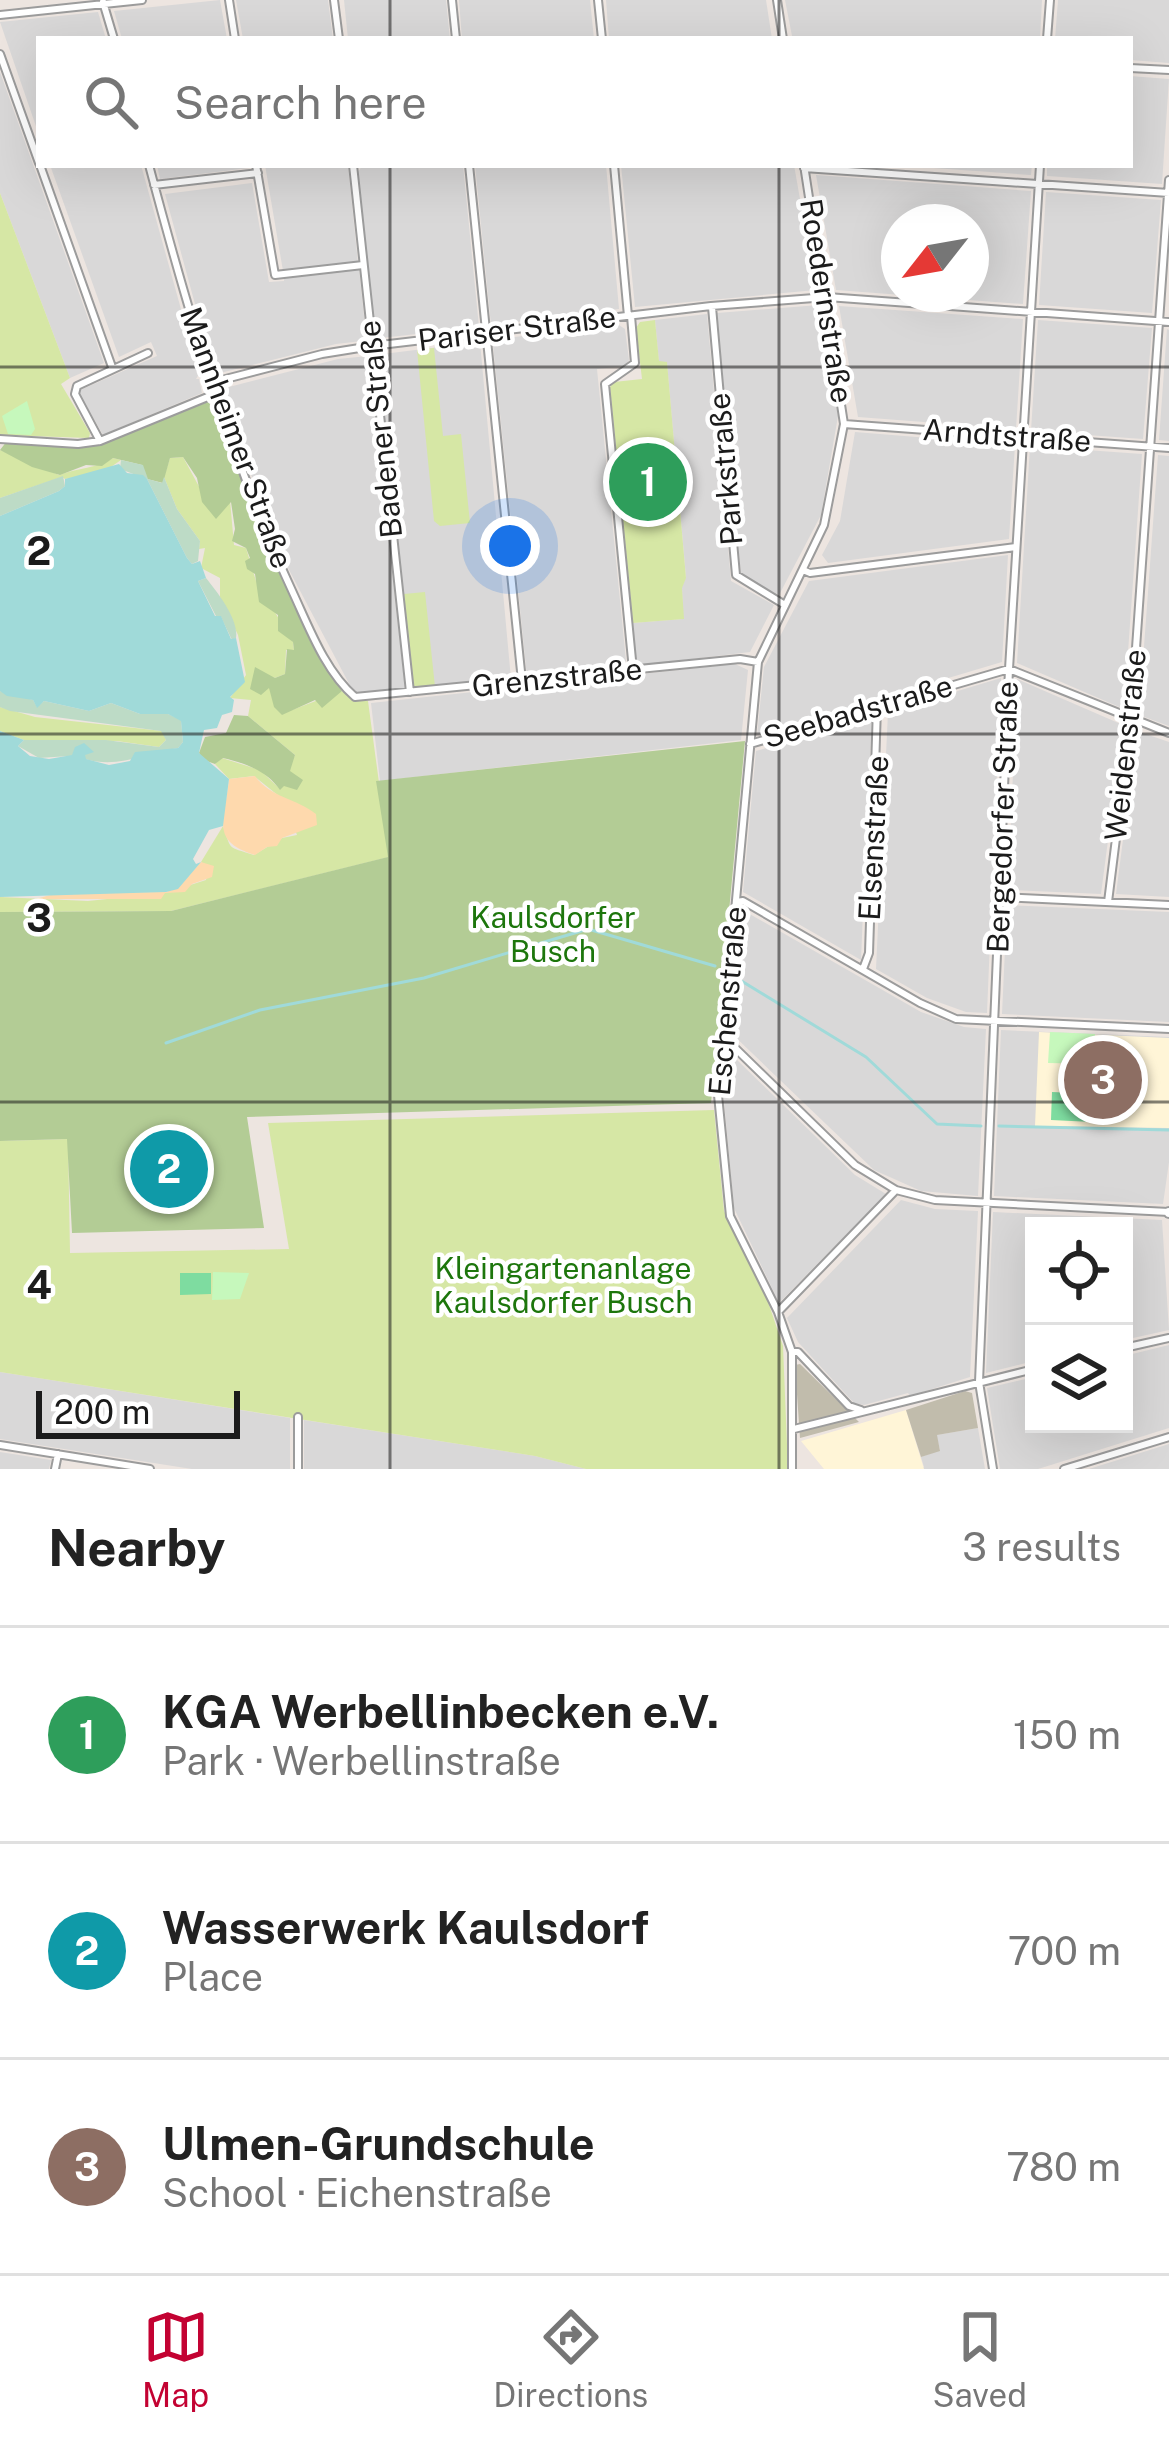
<!DOCTYPE html>
<meta charset="utf-8">
<style>
body{margin:0;font-family:"Public Sans",sans-serif;background:#f6f6f6;color:#222}
.controls{position:absolute;right:36px;bottom:36px;display:grid;overflow:hidden;border-radius:0px;box-shadow:0 12px 48px #0002}
.controls button{width:108px;height:108px;display:grid;place-items:center;padding:0;border:0;border-bottom:3px solid #e0e0e0;background:#fff;color:#222;font:60px sans-serif}
.compass{position:absolute;left:881px;top:204px;width:108px;height:108px;border-radius:50%;background:#fff;box-shadow:0 12px 48px #0002;rotate:239deg}
.scale{position:absolute;left:36px;bottom:30px;width:204px;box-sizing:border-box;padding-left:12px;border:6px solid #1b1b1b;border-top:0;font-size:33px;line-height:42px;white-space:nowrap;color:#1b1b1b;-webkit-text-stroke:9px #fff;paint-order:stroke}
.you{position:absolute;left:510px;top:546px;width:42px;height:42px;margin:-30px;border:9px solid #fff;border-radius:50%;background:#1a73e8;box-shadow:0 0 0 18px #1a73e833}
.badge{display:grid;place-items:center;width:78px;height:78px;border-radius:50%;background:#c30232;color:#fff;font-size:39px;font-weight:700}
.pin{position:absolute;translate:-50% -50%;border:6px solid #fff;box-shadow:0 3px 12px #0006}
.list{margin:0;padding:0;list-style:none}
h2{display:flex;justify-content:space-between;align-items:center;height:156px;margin:0;padding:0 48px;font-size:51px}
h2 small{font-size:39px;font-weight:400;color:#767676}
.list li{display:grid;grid-template-columns:78px 1fr auto;gap:36px;align-items:center;box-sizing:border-box;height:216px;padding:0 48px;border-top:3px solid #e0e0e0}
.list b{display:block;font-size:45px;white-space:nowrap}
.list p{margin:0;font-size:39px;white-space:nowrap;color:#767676}
.list em{font-size:39px;font-style:normal;color:#767676}
.icon{flex:none;width:66px;height:66px;fill:none;stroke:currentColor;stroke-width:2;stroke-linecap:round;stroke-linejoin:round}
.map{position:relative;flex:none;width:1169px;height:1469px;overflow:hidden}
.search{position:absolute;background:#fff;box-shadow:0 12px 48px #0002;left:36px;right:36px;top:36px;height:132px;display:flex;align-items:center;gap:30px;box-sizing:border-box;padding:0 42px;border-radius:0px;color:#767676;font-size:45px}
.sheet{height:804px;background:#fff}
nav{display:flex;justify-content:space-around;align-items:center;box-sizing:border-box;height:168px;border-top:3px solid #e0e0e0;background:#fff;font-size:33px;color:#767676}
nav a{display:grid;justify-items:center;gap:6px}
nav .on{color:#c30232}
.map>svg:first-child{display:block}
.residential{fill:#d9d8d8;fill-rule:evenodd}
.education{fill:#fff5d7}
.construction{fill:#c1bcac}
.grass{fill:#d6e7a5}
.forest{fill:#b3cc95}
.wetland{fill:#bddbc6}
.sand{fill:#fed9ad}
.park{fill:#c6f8bc}
.pitch{fill:#7edca0}
.water{fill:#a0dad9}
.lines{fill:none;stroke-linecap:round;stroke-linejoin:round}
.stream{stroke:#a0dad9;stroke-width:3}
.minor-casing{stroke:#9c9c9c;stroke-width:10}
.tertiary-casing{stroke:#9c9c9c;stroke-width:12}
.minor{stroke:#fff;stroke-width:6}
.tertiary{stroke:#fff;stroke-width:8}
.grid{fill:none;stroke:#1b1b1b;stroke-width:3;stroke-opacity:0.55}
.labels{text-anchor:middle;stroke-width:9;stroke-linejoin:round;paint-order:stroke}
.street-label{font-size:30px;fill:#1b1b1b;stroke:#fff}
.park-label{font-size:30px;fill:#1d760c;stroke:#fff}
.grid-label{font-size:39px;text-anchor:middle;font-weight:bold;fill:#1b1b1b;stroke:#fff;stroke-width:9;stroke-linejoin:round;paint-order:stroke}
</style>
<div class="map">
<svg width="1169" height="1469" viewBox="0 0 1169 1469">
<rect width="100%" height="100%" fill="#ede5e0"/>
<path class="residential" d="M 220,0 L 227,39 L 122,39 L 114,11 Z
M 236,0 L 328,0 L 333,39 L 243,39 Z
M 344,0 L 446,0 L 450,39 L 348,39 Z
M 459,0 L 590,0 L 594,39 L 462,39 Z
M 606,0 L 766,0 L 772,39 L 609,39 Z
M 785,0 L 1042,0 L 1040,39 L 792,36 Z
M 1058,0 L 1169,0 L 1169,63 L 1130,60 L 1130,39 L 1055,39 Z
M 98,12 L 106,39 L 39,39 L 39,135 L 0,22 Z
M 0,72 L 104,363 L 70,378 L 0,193 Z
M 1130,76 L 1169,79 L 1162,184 L 1047,176 L 1047,165 L 1130,165 Z
M 50,165 L 141,165 L 199,374 L 196,379 L 199,379 L 202,393 L 103,435 L 78,391 L 157,356 L 151,342 L 119,357 Z
M 157,165 L 249,165 L 249,168 L 160,179 Z
M 265,165 L 348,165 L 358,263 L 283,271 Z
M 374,165 L 463,165 L 479,327 L 381,338 L 375,334 L 358,172 L 362,166 Z
M 475,165 L 606,165 L 619,309 L 491,325 Z
M 621,165 L 794,165 L 816,290 L 635,307 Z
M 891,165 L 1032,165 L 1031,175 Z
M 816,175 L 1031,191 L 1023,304 L 836,290 ZM 971,222 L 971,294 L 899,294 L 899,222 Z
M 252,183 L 269,282 L 284,281 L 284,276 L 359,268 L 366,335 L 362,341 L 336,344 L 220,373 L 213,370 L 165,194 Z
M 1046,192 L 1161,200 L 1152,313 L 1039,305 Z
M 819,305 L 838,416 L 821,515 L 779,595 L 741,576 L 717,313 Z
M 839,306 L 1023,319 L 1016,429 L 858,417 Z
M 707,314 L 731,581 L 774,605 L 750,652 L 642,665 L 636,660 L 633,623 L 683,619 L 682,587 L 686,577 L 667,363 L 659,362 L 655,320 Z
M 1038,320 L 1152,328 L 1143,439 L 1031,431 Z
M 619,325 L 625,329 L 629,360 L 625,366 L 597,369 L 626,661 L 622,667 L 527,677 L 493,345 L 498,339 Z
M 1167,329 L 1169,330 L 1169,441 L 1159,440 Z
M 480,342 L 511,679 L 414,688 L 378,359 L 383,354 Z
M 368,356 L 405,689 L 355,695 L 278,549 L 222,394 L 225,388 L 338,359 Z
M 855,432 L 1015,445 L 1009,539 L 828,563 L 822,555 L 840,521 Z
M 1030,446 L 1142,454 L 1124,709 L 1017,663 Z
M 1158,455 L 1169,456 L 1169,726 L 1139,715 Z
M 1008,555 L 1002,662 L 757,735 L 764,667 L 809,581 Z
M 735,664 L 748,670 L 741,740 L 380,781 L 371,703 Z
M 1001,678 L 987,1013 L 966,1012 L 927,998 L 876,969 L 888,712 Z
M 1017,679 L 1123,725 L 1101,894 L 1008,890 Z
M 872,717 L 865,863 L 861,960 L 743,892 L 756,751 Z
M 1137,731 L 1169,742 L 1169,897 L 1116,894 Z
M 1007,905 L 1169,912 L 1169,1022 L 1002,1014 Z
M 741,909 L 921,1012 L 964,1027 L 986,1029 L 978,1196 L 921,1191 L 874,1170 L 729,1031 Z
M 1001,1030 L 1169,1037 L 1169,1162 L 1163,1204 L 994,1196 Z
M 734,1057 L 855,1175 L 886,1194 L 779,1303 L 734,1208 L 723,1091 L 726,1060 Z
M 901,1200 L 935,1209 L 978,1211 L 970,1377 L 910,1396 L 908,1393 L 864,1405 L 854,1403 L 798,1342 L 787,1318 Z
M 993,1212 L 1162,1220 L 1169,1330 L 1124,1340 L 1124,1226 L 1034,1226 L 1034,1361 L 986,1373 Z
M 1169,1345 L 1169,1428 L 1038,1469 L 1000,1469 L 987,1388 L 1034,1377 L 1034,1424 L 1124,1424 L 1124,1356 Z
M 0,1372 L 290,1418 L 290,1469 L 192,1469 L 0,1439 Z
M 304,1420 L 535,1456 L 586,1469 L 304,1469 Z
M 978,1428 L 985,1469 L 918,1469 L 924,1467 L 921,1457 L 940,1450 L 936,1435 Z
M 1169,1444 L 1169,1469 L 1089,1469 Z
M 0,1452 L 51,1460 L 49,1469 L 0,1469 Z"/>
<path class="education" d="M 1039,1032 L 1169,1038 L 1169,1128 L 1035,1126 Z
M 906,1410 L 924,1469 L 824,1469 L 801,1441 Z"/>
<path class="construction" d="M 800,1364 L 859,1422 L 800,1438 L 795,1365 Z
M 965,1391 L 972,1393 L 978,1428 L 937,1435 L 940,1451 L 921,1457 L 906,1410 Z"/>
<path class="grass" d="M 0,193 L 70,378 L 61,384 L 90,433 L 89,438 L 0,435 Z
M 655,320 L 659,361 L 667,362 L 686,578 L 682,588 L 684,619 L 633,623 L 610,387 L 614,382 L 642,379 L 636,328 L 640,322 Z
M 434,348 L 443,436 L 461,434 L 470,523 L 440,526 L 434,521 L 417,350 Z
M 0,450 L 59,475 C 77,468 98,468 113,458 L 121,460 L 105,471 L 65,479 L 62,477 L 0,498 Z
M 183,457 L 216,518 L 230,500 L 234,545 L 246,548 L 256,581 L 293,642 L 294,650 L 286,650 L 285,674 L 275,678 L 268,676 L 269,687 L 292,710 L 342,691 L 351,699 L 368,701 L 389,857 L 171,911 L 0,912 L 0,897 L 88,901 L 165,893 L 206,880 L 209,867 L 201,862 L 223,826 C 232,851 226,846 254,855 L 282,838 L 297,835 L 285,801 L 254,776 L 229,779 L 215,764 L 222,758 L 260,770 L 280,789 L 295,755 L 248,716 L 251,700 L 230,698 L 246,675 L 238,635 L 220,597 L 220,578 L 201,568 L 205,548 L 199,549 L 200,541 L 177,509 L 164,477 L 170,458 Z
M 425,592 L 435,687 L 414,688 L 404,594 Z
M 0,707 L 35,717 L 162,731 L 166,740 L 159,747 L 117,741 L 24,740 L 0,731 Z
M 714,1110 L 724,1211 L 764,1290 L 783,1346 L 788,1469 L 586,1469 L 535,1456 L 0,1372 L 0,1141 L 68,1139 L 70,1253 L 289,1249 L 268,1123 Z"/>
<path class="forest" d="M 215,399 C 248,500 286,599 342,691 L 322,708 L 315,700 L 282,715 L 274,707 L 269,688 L 261,695 L 250,689 L 255,667 L 275,678 L 285,674 L 287,649 L 294,650 L 293,642 L 278,631 L 278,615 L 259,602 L 255,574 L 247,569 L 245,561 L 250,558 L 246,548 L 232,541 L 235,529 L 231,502 L 216,519 L 202,502 L 197,478 L 183,457 L 170,458 L 163,483 L 147,479 L 142,465 L 113,458 L 102,466 L 86,465 L 60,475 L 32,467 L 0,450 L 7,441 L 81,447 L 104,443 Z
M 234,715 L 248,716 L 295,755 L 290,771 L 303,780 L 297,790 L 284,786 L 280,790 C 267,771 245,763 223,758 L 215,764 L 204,760 L 199,753 L 205,737 L 226,733 Z
M 745,741 L 711,1103 L 247,1117 L 264,1228 L 72,1233 L 67,1139 L 0,1141 L 0,912 L 171,911 L 388,857 L 376,781 Z"/>
<path class="wetland" d="M 121,460 L 143,465 L 148,479 L 162,483 L 164,477 L 177,509 L 200,541 L 198,561 L 192,564 L 187,558 L 147,479 L 120,469 Z
M 63,476 L 65,486 L 59,491 L 0,516 L 0,498 Z
M 206,578 C 217,592 239,619 236,638 L 232,640 L 221,617 L 216,616 L 198,581 Z
M 0,691 L 33,700 L 37,707 L 44,701 L 89,711 L 111,703 L 140,714 L 168,714 L 181,720 L 183,742 L 178,748 C 145,753 119,769 85,759 L 84,755 L 39,758 L 18,746 L 24,740 L 106,740 L 159,747 L 166,740 L 161,731 L 10,711 L 0,707 Z"/>
<path class="sand" d="M 255,776 C 271,798 296,798 316,814 L 317,825 L 282,838 L 277,846 L 267,847 L 255,855 C 209,841 225,820 229,779 Z
M 201,862 L 214,866 L 212,877 L 192,884 L 185,892 L 165,893 L 161,899 L 36,899 L 57,893 L 166,892 L 178,888 Z"/>
<path class="park" d="M 27,401 L 35,429 L 31,435 L 8,434 L 2,416 Z
M 1050,1032 L 1095,1034 L 1093,1064 L 1048,1063 Z
M 213,1272 L 249,1273 L 240,1299 L 212,1300 Z"/>
<path class="pitch" d="M 1052,1092 L 1098,1094 L 1098,1108 L 1113,1109 L 1113,1123 L 1051,1120 Z
M 180,1273 L 211,1273 L 211,1294 L 180,1295 Z"/>
<path class="water" d="M 119,464 L 127,473 L 143,475 L 147,479 L 187,558 L 192,564 L 200,561 L 206,578 L 198,581 L 215,616 L 221,616 L 231,639 L 236,638 L 245,682 L 230,697 L 234,700 L 232,712 L 222,715 L 217,728 L 204,730 L 199,753 L 229,779 L 223,826 L 209,830 L 193,859 L 196,864 L 201,862 L 178,889 L 166,892 L 0,897 L 0,731 L 24,740 L 18,746 L 30,756 L 49,759 L 72,755 L 75,747 L 84,743 L 94,752 L 85,755 L 86,759 L 109,765 L 130,761 L 135,752 L 178,748 L 183,742 L 181,721 L 168,714 L 140,714 L 111,703 L 89,711 L 44,701 L 37,708 L 33,700 L 7,696 L 0,691 L 0,516 L 59,491 L 65,486 L 65,479 Z"/>
<g class="lines">
<path class="stream" d="M 735,977 L 866,1057 L 937,1124 L 981,1126
M 166,1043 L 260,1010 L 424,978 L 588,929 L 715,966
M 999,1126 L 1169,1130"/>
<defs>
<path id="minor" d="M 229,0 L 235,39
M 334,0 L 339,39
M 452,0 L 456,39
M 598,0 L 602,39
M 777,0 L 783,39
M 103,2 L 114,39
M 0,15 L 142,0
M 1047,39 L 1050,0
M 0,54 L 39,163
M 1130,68 L 1169,70
M 40,165 L 112,367
M 149,165 C 188,312 230,457 294,595 C 310,630 326,672 355,697 L 740,659 L 758,662
M 256,165 L 275,275 L 363,265
M 353,165 L 410,692
M 469,165 L 522,681
M 614,165 L 628,316
M 804,168 L 1169,193
M 154,185 L 258,173
M 712,307 L 736,575 L 785,605
M 631,316 L 635,363 L 605,384 L 633,670
M 210,383 L 322,354 L 372,346 L 711,306 L 827,297 L 1169,322
M 844,424 L 1169,448
M 0,439 L 78,444 L 100,441 L 215,394
M 100,441 L 75,394 L 77,386 L 148,353
M 803,570 L 810,573 L 1016,547
M 750,744 L 1009,669 L 1169,733
M 1000,897 L 1169,905
M 736,902 L 743,901 L 920,1003 L 956,1019 L 1169,1029
M 1108,902 L 1131,719 L 1169,180
M 863,969 L 869,953 L 877,707
M 723,1044 L 731,1044 L 855,1165 L 896,1190 L 935,1200 L 1169,1212
M 778,1312 L 896,1190
M 1124,1348 L 1169,1338
M 792,1352 L 798,1352 L 849,1406 L 861,1410
M 794,1429 L 1034,1369
M 0,1445 L 150,1469
M 55,1469 L 58,1454
M 298,1469 L 298,1417
M 792,1469 L 792,1352 L 778,1312 L 730,1216 L 718,1095 L 758,662 L 824,525 L 844,424 L 804,165
M 993,1469 L 979,1382 L 1009,669 L 1040,165
M 1064,1469 L 1169,1437"/>
<path id="tertiary" d="M 1169,1212 L 1169,1213"/>
</defs>
<use href="#minor" class="minor-casing"/>
<use href="#tertiary" class="tertiary-casing"/>
<use href="#minor" class="minor"/>
<use href="#tertiary" class="tertiary"/>
</g>
<path class="grid" d="M 390,0 L 390,39M 779,0 L 779,39M 390,165 L 390,1469M 779,165 L 779,1469M 0,367 L 1169,367M 0,734 L 1169,734M 0,1102 L 1169,1102"/>
<g class="labels">
<g class="street-label">
<text transform="translate(826 301) rotate(81)" y="10">Roedernstraße</text>
<text transform="translate(517 329) rotate(-7)" y="10">Pariser Straße</text>
<text transform="translate(381 429) rotate(-96)" y="10">Badener Straße</text>
<text transform="translate(1007 436) rotate(4)" y="10">Arndtstraße</text>
<text transform="translate(236 438) rotate(70)" y="10">Mannheimer Straße</text>
<text transform="translate(726 469) rotate(-95)" y="10">Parkstraße</text>
<text transform="translate(557 678) rotate(-6)" y="10">Grenzstraße</text>
<text transform="translate(858 712) rotate(-16)" y="10">Seebadstraße</text>
<text transform="translate(1126 745) rotate(-84)" y="10">Weidenstraße</text>
<text transform="translate(1003 817) rotate(-88)" y="10">Bergedorfer Straße</text>
<text transform="translate(874 838) rotate(-87)" y="10">Elsenstraße</text>
<text transform="translate(728 1001) rotate(-85)" y="10">Eschenstraße</text>
</g>
<g class="park-label">
<text x="553" y="928">Kaulsdorfer<tspan x="553" dy="34">Busch</tspan></text>
<text x="563" y="1279">Kleingartenanlage<tspan x="563" dy="34">Kaulsdorfer Busch</tspan></text>
</g>
</g>
<g class="grid-label">
<text x="39" y="565">2</text>
<text x="39" y="932">3</text>
<text x="39" y="1299">4</text>
</g>
</svg>
<div class="controls">
<button><svg class="icon" aria-label="locate" viewBox="0 0 24 24"><circle cx="12" cy="12" r="6"/><path d="M12 2v4M12 18v4M2 12h4M18 12h4"/></svg></button>
<button><svg class="icon" aria-label="layers" viewBox="0 0 24 24"><path d="M12 4l9 5-9 5-9-5zM3 14l9 5 9-5"/></svg></button>
</div>
<svg class="compass" viewBox="-18 -18 36 36"><path d="M0-13l5 13h-10z" fill="#e53935"/><path d="M0 13l5-13h-10z" fill="#767676"/></svg>
<div class="scale">200 m</div>
<div class="you"></div>
<div class="pin badge" style="left:648px;top:482px;background:#2e9e5b">1</div>
<div class="pin badge" style="left:169px;top:1169px;background:#0f9aa8">2</div>
<div class="pin badge" style="left:1103px;top:1080px;background:#8d6e63">3</div>
<div class="search"><svg class="icon" aria-label="search" viewBox="0 0 24 24"><circle cx="10" cy="10" r="6"/><path d="M15 15l6 6"/></svg>Search here</div>
</div>
<section class="sheet">
<h2>Nearby<small>3 results</small></h2>
<ul class="list">
<li><span class="badge" style="background:#2e9e5b">1</span><div><b>KGA Werbellinbecken e.V.</b><p>Park · Werbellinstraße</p></div><em>150 m</em></li>
<li><span class="badge" style="background:#0f9aa8">2</span><div><b>Wasserwerk Kaulsdorf</b><p>Place</p></div><em>700 m</em></li>
<li><span class="badge" style="background:#8d6e63">3</span><div><b>Ulmen-Grundschule</b><p>School · Eichenstraße</p></div><em>780 m</em></li>
</ul>
</section>
<nav>
<a class="on"><svg class="icon" aria-label="map" viewBox="0 0 24 24"><path d="M3 6l6-2 6 2 6-2v14l-6 2-6-2-6 2zM9 4v14M15 6v14"/></svg>Map</a>
<a><svg class="icon" aria-label="directions" viewBox="0 0 24 24"><path d="M12 3l9 9-9 9-9-9zM9 14v-3h6M13 9l2 2-2 2"/></svg>Directions</a>
<a><svg class="icon" aria-label="saved" viewBox="0 0 24 24"><path d="M7 4h10v16l-5-4-5 4z"/></svg>Saved</a>
</nav>
